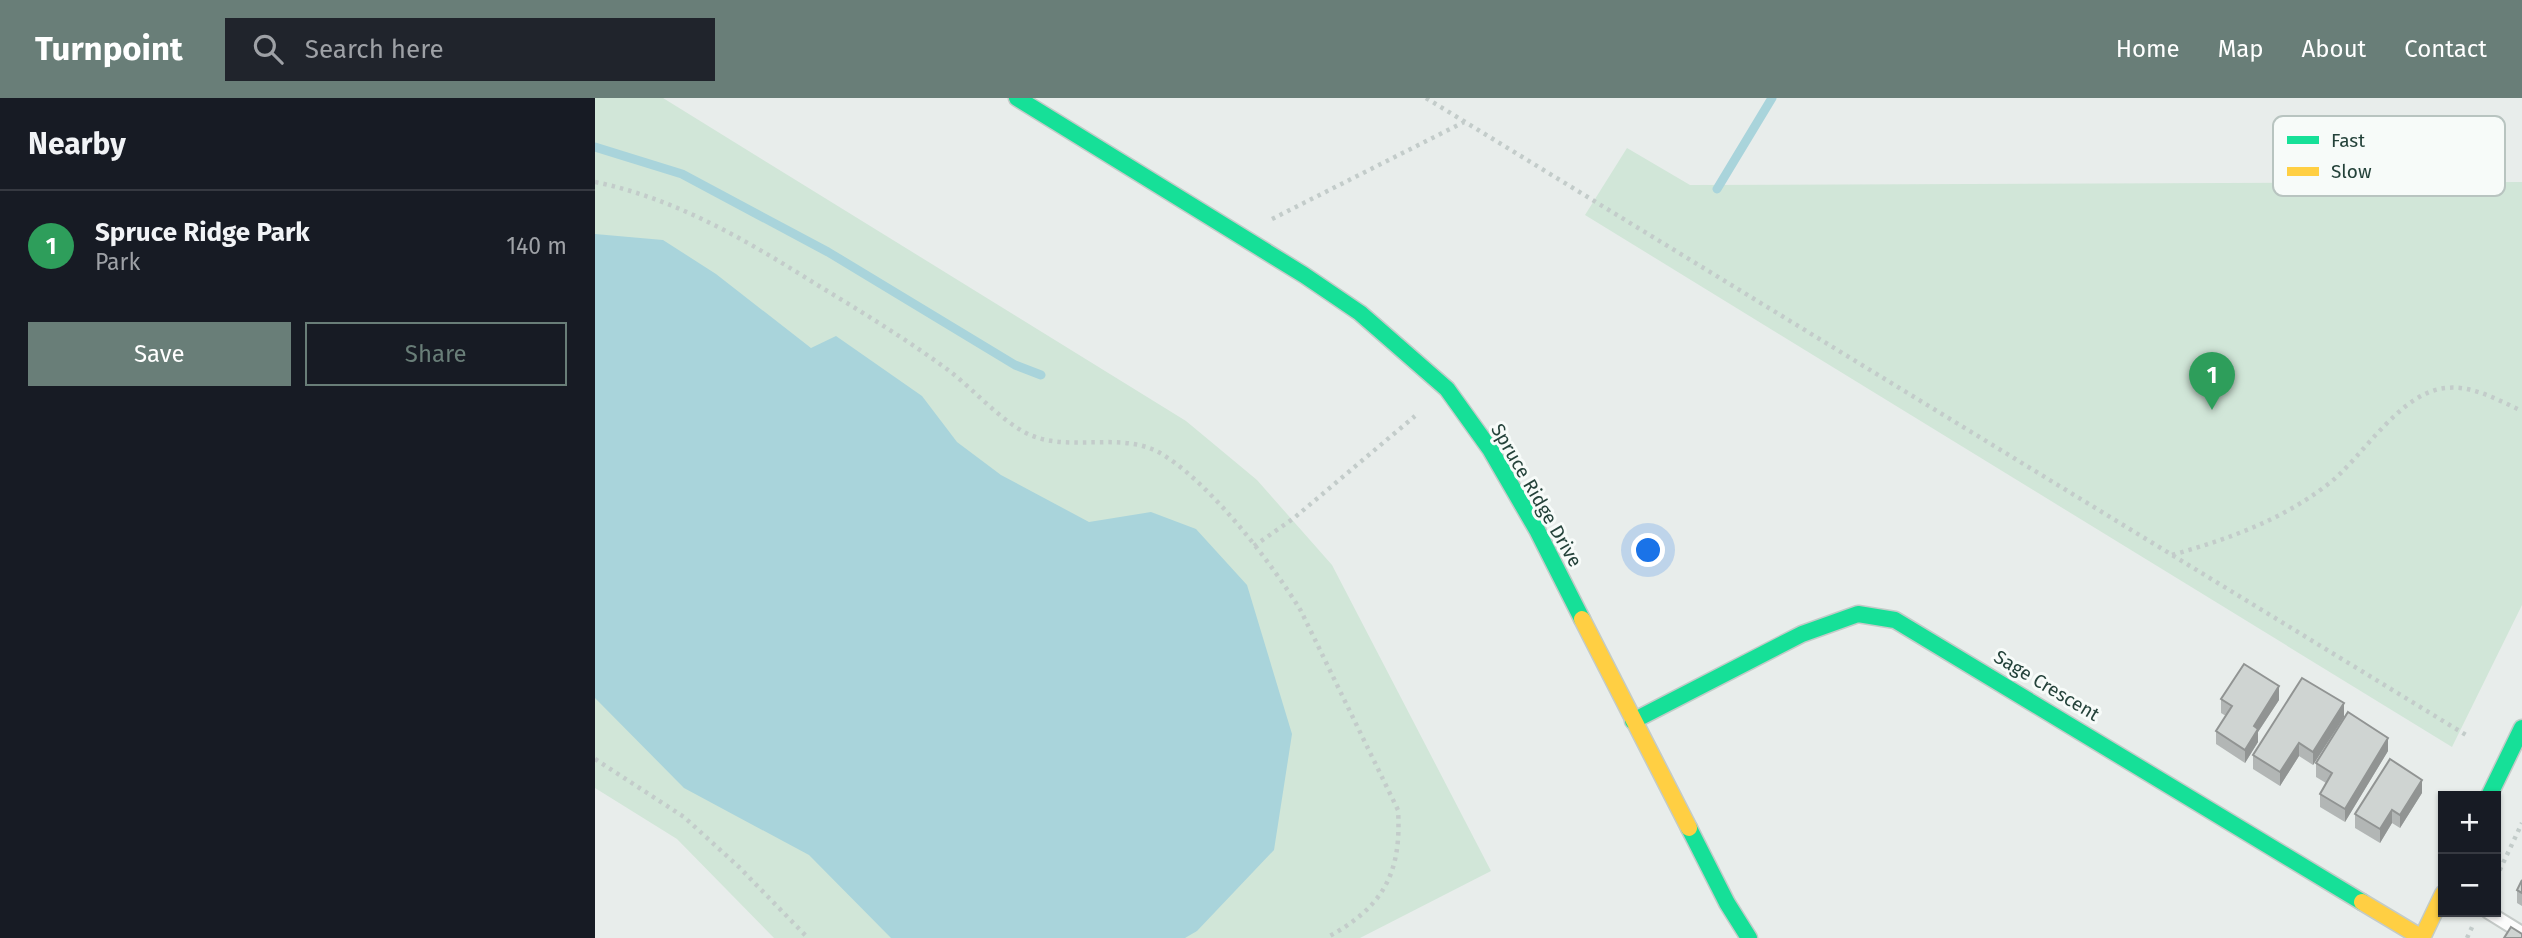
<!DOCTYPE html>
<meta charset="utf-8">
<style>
body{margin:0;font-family:"Fira Sans",sans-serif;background:#20242c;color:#f1f3f6}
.controls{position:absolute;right:21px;bottom:21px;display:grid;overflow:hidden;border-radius:0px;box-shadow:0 2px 5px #0004}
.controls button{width:63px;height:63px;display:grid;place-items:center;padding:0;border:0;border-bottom:2px solid #363941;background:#171b24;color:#f1f3f6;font:35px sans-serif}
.you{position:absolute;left:1054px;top:453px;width:24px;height:24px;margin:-18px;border:5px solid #fff;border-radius:50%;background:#1a73e8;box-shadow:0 0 0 10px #1a73e833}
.badge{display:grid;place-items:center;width:46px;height:46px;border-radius:50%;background:#697e78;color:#fff;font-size:23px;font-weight:700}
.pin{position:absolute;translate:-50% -58px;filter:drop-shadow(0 2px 4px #0008)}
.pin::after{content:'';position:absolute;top:37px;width:24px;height:21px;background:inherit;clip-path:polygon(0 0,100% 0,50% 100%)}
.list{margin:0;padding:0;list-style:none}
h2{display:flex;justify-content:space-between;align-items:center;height:91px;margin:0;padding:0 28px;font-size:30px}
h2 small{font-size:23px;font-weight:400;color:#9ea1a6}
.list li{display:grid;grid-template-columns:46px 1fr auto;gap:21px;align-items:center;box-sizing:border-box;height:112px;padding:0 28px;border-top:2px solid #363941}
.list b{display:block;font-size:26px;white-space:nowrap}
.list p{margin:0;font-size:23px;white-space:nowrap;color:#9ea1a6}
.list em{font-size:23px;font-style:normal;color:#9ea1a6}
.actions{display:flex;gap:14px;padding:21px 28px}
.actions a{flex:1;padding:16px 0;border:2px solid #697e78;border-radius:0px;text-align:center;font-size:24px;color:#697e78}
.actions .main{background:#697e78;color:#fff}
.icon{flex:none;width:38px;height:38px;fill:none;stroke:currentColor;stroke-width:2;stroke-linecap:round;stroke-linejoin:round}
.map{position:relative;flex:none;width:1927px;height:840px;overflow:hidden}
header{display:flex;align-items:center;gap:42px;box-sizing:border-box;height:98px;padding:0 35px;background:#697e78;color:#fff}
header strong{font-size:33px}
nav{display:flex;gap:38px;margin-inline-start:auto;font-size:24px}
.search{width:490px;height:63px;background:#20242c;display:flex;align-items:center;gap:18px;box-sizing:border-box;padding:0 24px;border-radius:0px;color:#9ea1a6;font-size:26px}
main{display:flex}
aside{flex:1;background:#171b24}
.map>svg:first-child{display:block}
.green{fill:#d1e6d8}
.water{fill:#a9d4db}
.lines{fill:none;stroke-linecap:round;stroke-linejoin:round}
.stream{stroke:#a9d4db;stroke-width:9}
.lane-casing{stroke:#c5cac8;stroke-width:16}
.fast-casing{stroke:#c3cbc8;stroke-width:19}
.slow-casing{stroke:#c3cbc8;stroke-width:19}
.path{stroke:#c3ccca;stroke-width:4.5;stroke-dasharray:3.5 5;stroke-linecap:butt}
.lane{stroke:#fcfcfc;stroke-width:12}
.fast{stroke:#16e098;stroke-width:16}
.slow{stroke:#ffcf43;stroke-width:16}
.wall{fill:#b2b6b5}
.shaded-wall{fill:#919493}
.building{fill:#cfd4d2;stroke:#919493;stroke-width:2}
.labels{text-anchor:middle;stroke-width:6;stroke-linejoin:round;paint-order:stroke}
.street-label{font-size:19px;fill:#24423a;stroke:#f7fbf9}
.key{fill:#f7fbf9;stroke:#b8c4c0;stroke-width:2}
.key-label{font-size:19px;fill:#24423a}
</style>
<header>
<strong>Turnpoint</strong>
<div class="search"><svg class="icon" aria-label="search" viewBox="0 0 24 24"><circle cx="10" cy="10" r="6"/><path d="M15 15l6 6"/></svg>Search here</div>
<nav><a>Home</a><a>Map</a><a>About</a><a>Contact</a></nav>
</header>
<main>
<aside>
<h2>Nearby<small></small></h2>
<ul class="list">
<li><span class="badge" style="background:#2e9e5b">1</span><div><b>Spruce Ridge Park</b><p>Park</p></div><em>140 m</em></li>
</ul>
<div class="actions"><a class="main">Save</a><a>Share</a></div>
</aside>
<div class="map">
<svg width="1927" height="840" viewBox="0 0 1927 840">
<rect width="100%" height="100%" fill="#e8edeb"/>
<path class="green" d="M 0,0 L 68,0 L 591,323 L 662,382 L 737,467 L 896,773 L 765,840 L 179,840 L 82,741 L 0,690 Z
M 1032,50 L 1095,87 L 1927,84 L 1927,507 L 1857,649 L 990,117 Z"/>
<path class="water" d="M 0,136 L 68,142 L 121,176 L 216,250 L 241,238 L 327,298 L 362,344 L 406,377 L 494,424 L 556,414 L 601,431 L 652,487 L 697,636 L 679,752 L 602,833 L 590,840 L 296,840 L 214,757 L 89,690 L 0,600 Z"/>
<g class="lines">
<path class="stream" d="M 0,49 L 87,76 L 233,154 L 420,267 L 446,277
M 1122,91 L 1177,0"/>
<defs>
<path id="lane" d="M 1893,814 L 1927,835"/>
<path id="fast" d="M 422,0 L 709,177 L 765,215 L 852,291 L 895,351 L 942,432 L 987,521
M 1038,623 L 1207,536 L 1263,516 L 1300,522 L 1767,804
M 1894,698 L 1927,630
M 1094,730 L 1132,805 L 1154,840"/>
<path id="slow" d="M 987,521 L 1094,730
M 1767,804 L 1827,840 L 1848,796"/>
</defs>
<use href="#lane" class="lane-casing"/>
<use href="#fast" class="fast-casing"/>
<use href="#slow" class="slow-casing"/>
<path class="path" d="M 831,0 L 1871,637
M 0,84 C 83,101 154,144 224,188 C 267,214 309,240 349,269 C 377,289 401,319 431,335 C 475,357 528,330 570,358 C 618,389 676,464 706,513 L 803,712 C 807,777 787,810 731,840
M 677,121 L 869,24
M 659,448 L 699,420 L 820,318
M 1577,457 C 1633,441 1685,423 1732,387 C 1767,361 1804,294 1851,290 C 1877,287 1903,302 1927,313
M 0,661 L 89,719 L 144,769 L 213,840
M 1901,780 L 1927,725
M 1872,840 L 1878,827"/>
<use href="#lane" class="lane"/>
<use href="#fast" class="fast"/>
<use href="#slow" class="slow"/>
</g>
<path class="wall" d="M 1626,601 L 1684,602 L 1663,634 L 1663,644 L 1650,665 L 1621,646 L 1621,633 L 1631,618 L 1626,615 Z
M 1749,619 L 1718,667 L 1704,658 L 1685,688 L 1658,671 L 1658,657 Z
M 1793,653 L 1750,724 L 1725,709 L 1725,696 L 1731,685 L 1721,679 L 1721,665 Z
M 1827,695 L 1805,730 L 1797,725 L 1785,745 L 1760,730 L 1760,716 Z
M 1927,782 L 1927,808 L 1922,805 L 1922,792 Z"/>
<path class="shaded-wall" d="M 1684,588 L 1684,602 L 1663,634 L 1663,644 L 1650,665 L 1650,652 L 1659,628 Z
M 1749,605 L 1749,619 L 1718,667 L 1718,654 Z
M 1793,640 L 1793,653 L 1750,724 L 1750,711 Z
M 1704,645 L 1704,658 L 1685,688 L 1685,674 Z
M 1827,682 L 1827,695 L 1805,730 L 1805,717 Z
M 1797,712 L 1797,725 L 1785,745 L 1785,731 Z"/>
<path class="building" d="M 1649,566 L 1684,588 L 1659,628 L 1663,631 L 1650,652 L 1621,633 L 1637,608 L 1626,601 Z
M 1707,580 L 1749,605 L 1718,654 L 1704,645 L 1685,674 L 1658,657 Z
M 1753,614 L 1793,640 L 1750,711 L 1725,696 L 1737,675 L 1721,665 Z
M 1795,661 L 1827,682 L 1805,717 L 1797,712 L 1785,731 L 1760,716 Z
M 1927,782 L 1927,795 L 1922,792 Z
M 1916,829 L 1927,836 L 1927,840 L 1909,840 Z"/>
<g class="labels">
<g class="street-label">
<text transform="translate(942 397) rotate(60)" y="7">Spruce Ridge Drive</text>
<text transform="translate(1452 587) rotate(31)" y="7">Sage Crescent</text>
</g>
</g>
<rect x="1678" y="18" width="232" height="80" rx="10" class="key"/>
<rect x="1692" y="38" width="32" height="8" fill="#16e098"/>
<rect x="1692" y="69" width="32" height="9" fill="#ffcf43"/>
<g class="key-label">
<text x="1736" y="49">Fast</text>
<text x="1736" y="80">Slow</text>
</g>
</svg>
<div class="controls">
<button>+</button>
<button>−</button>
</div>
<div class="you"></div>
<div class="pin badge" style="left:1617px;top:312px;background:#2e9e5b">1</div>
</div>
</main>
